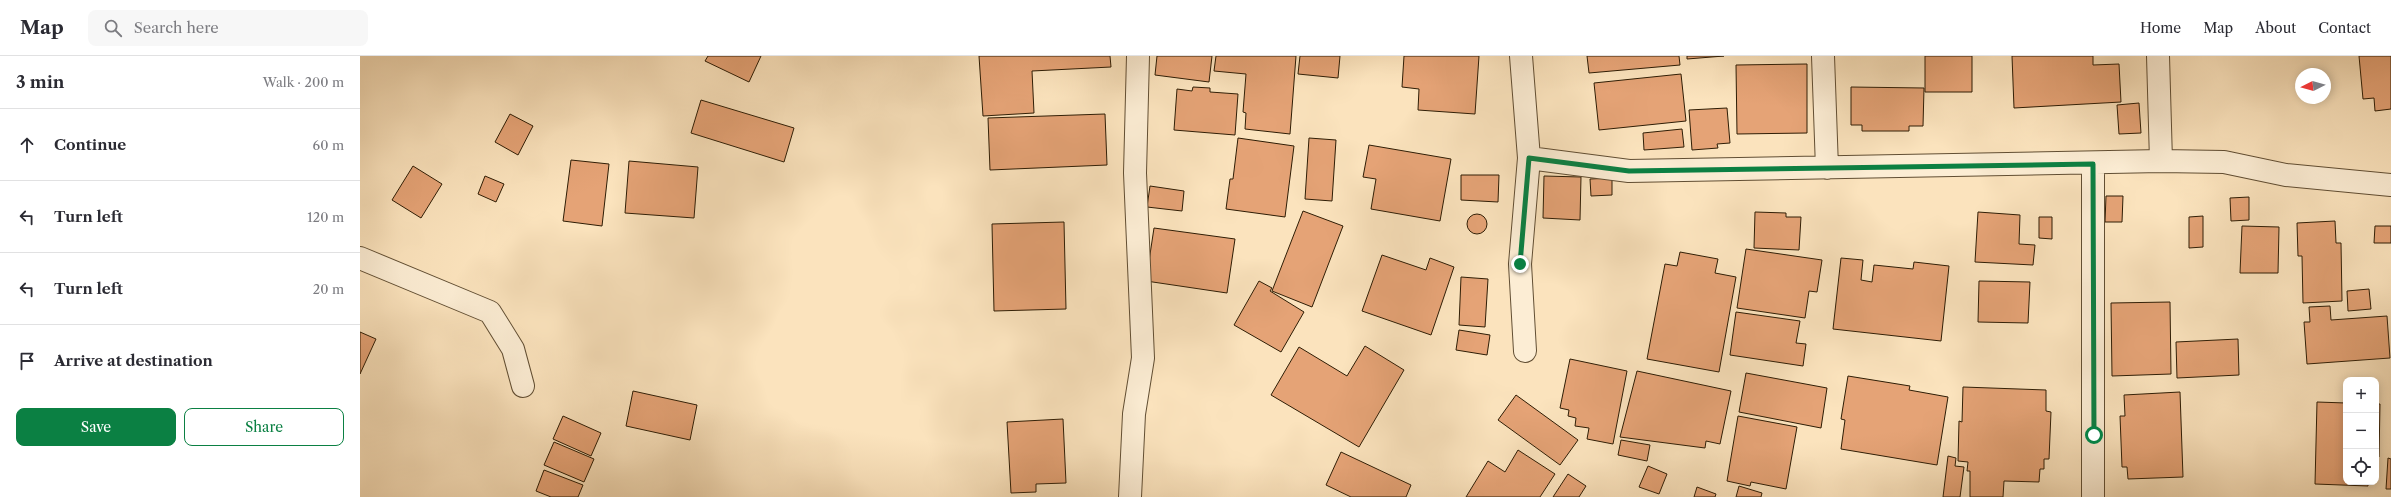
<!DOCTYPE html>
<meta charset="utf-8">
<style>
body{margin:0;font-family:"Libre Caslon Text",serif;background:#f7f7f7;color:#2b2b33}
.controls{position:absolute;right:12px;bottom:12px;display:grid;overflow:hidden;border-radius:8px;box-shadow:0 2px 10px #0003}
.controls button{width:36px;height:36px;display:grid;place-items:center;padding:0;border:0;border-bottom:1px solid #e1e1e2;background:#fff;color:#2b2b33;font:20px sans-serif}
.compass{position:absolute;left:1935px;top:12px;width:36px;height:36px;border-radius:50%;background:#fff;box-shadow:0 2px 10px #0003;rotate:264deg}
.stop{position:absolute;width:12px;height:12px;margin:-9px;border:3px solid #0b8043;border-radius:50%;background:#fff}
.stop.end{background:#0b8043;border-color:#fff;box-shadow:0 1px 4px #0008}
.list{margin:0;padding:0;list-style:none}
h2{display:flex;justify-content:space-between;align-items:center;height:52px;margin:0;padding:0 16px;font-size:17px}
h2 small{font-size:13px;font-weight:400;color:#7c7c81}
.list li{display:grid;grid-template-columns:26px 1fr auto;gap:12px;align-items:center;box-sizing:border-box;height:72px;padding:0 16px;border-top:1px solid #e1e1e2}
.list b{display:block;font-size:15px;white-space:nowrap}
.list em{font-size:13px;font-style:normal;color:#7c7c81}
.actions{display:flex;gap:8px;padding:12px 16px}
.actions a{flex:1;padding:9px 0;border:1px solid #0b8043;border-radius:8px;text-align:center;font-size:14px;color:#0b8043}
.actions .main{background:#0b8043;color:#fff}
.icon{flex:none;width:22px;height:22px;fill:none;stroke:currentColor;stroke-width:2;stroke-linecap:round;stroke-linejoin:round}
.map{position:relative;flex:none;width:2031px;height:441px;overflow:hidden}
header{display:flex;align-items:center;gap:24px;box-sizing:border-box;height:56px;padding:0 20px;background:#fff;border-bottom:1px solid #e1e1e2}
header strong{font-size:19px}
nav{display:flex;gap:22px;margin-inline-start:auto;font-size:14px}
.search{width:280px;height:36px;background:#f7f7f7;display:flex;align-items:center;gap:10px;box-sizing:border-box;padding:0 14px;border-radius:8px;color:#7c7c81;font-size:15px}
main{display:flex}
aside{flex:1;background:#fff}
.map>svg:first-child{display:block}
.building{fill:#e5a376;stroke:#2e1d05}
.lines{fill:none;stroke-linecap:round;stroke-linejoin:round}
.minor-casing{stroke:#614e33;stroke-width:24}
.minor{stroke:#fcedd4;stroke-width:22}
.route{stroke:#0b8043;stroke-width:5}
</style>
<header>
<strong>Map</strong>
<div class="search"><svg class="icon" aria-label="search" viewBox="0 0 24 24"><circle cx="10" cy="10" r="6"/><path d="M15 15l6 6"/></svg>Search here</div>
<nav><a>Home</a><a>Map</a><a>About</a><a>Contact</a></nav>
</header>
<main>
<aside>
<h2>3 min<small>Walk · 200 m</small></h2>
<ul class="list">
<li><svg class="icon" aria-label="ahead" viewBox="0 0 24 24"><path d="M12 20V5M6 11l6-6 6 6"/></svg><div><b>Continue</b></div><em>60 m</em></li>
<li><svg class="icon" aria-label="left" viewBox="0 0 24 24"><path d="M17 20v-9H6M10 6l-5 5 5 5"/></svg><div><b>Turn left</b></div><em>120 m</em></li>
<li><svg class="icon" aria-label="left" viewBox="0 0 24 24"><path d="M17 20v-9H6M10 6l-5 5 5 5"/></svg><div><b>Turn left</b></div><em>20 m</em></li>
<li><svg class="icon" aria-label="arrive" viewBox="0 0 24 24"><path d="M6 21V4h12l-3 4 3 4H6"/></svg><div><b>Arrive at destination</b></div></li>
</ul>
<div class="actions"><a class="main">Save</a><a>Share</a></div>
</aside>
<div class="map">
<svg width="2031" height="441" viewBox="0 0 2031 441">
<rect width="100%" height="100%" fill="#fbe3bd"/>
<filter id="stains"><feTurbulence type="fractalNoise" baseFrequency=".005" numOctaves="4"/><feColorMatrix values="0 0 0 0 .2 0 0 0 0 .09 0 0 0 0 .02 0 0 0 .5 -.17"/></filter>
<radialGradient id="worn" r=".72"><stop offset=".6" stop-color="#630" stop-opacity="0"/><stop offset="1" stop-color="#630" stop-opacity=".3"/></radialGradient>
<path class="building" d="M 348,0 L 401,0 L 389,26 L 345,5 Z
M 619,0 L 750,0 L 751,11 L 672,15 L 674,57 L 623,60 Z
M 797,0 L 852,0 L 849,26 L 795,19 Z
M 856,0 L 936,0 L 930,78 L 885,73 L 886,57 L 883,56 L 886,18 L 854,15 Z
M 940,0 L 980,0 L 978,22 L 938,18 Z
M 1044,0 L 1119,0 L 1115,58 L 1058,54 L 1059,33 L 1042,31 Z
M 1227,0 L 1319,0 L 1320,9 L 1229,17 Z
M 1327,0 L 1364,0 L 1327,3 Z
M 1565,0 L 1612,0 L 1612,36 L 1565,36 Z
M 1652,0 L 1733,0 L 1733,9 L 1759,8 L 1761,46 L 1654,52 Z
M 1999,0 L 2031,0 L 2031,53 L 2015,55 L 2014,42 L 2003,43 Z
M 1447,8 L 1447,77 L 1377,78 L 1376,9 Z
M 1321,18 L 1326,65 L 1239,74 L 1234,27 Z
M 833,31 L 850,32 L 850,36 L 878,38 L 875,79 L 814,74 L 817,33 L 832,35 Z
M 1491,31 L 1564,32 L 1563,70 L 1549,70 L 1549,75 L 1502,75 L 1502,69 L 1491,69 Z
M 341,44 L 434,72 L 424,106 L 331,77 Z
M 1779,47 L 1781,77 L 1759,78 L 1757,49 Z
M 1367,52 L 1370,87 L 1357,88 L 1358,92 L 1332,94 L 1329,54 Z
M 150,58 L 173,70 L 158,99 L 135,86 Z
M 745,58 L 747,109 L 630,114 L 628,62 Z
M 1322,73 L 1324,91 L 1284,94 L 1283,77 Z
M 878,82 L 934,90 L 925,161 L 866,153 L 870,123 L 873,123 Z
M 949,82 L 976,84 L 972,145 L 945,143 Z
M 1009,89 L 1091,103 L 1080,165 L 1011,153 L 1016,123 L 1003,121 Z
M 211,104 L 249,108 L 242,170 L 203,165 Z
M 269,105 L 338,111 L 334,162 L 265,157 Z
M 53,110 L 82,128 L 61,162 L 32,144 Z
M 1101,119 L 1139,119 L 1138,146 L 1101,144 Z
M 125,120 L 144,128 L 136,146 L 118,138 Z
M 1184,120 L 1221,121 L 1220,164 L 1183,162 Z
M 1252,122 L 1252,139 L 1231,140 L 1230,123 Z
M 790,130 L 824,135 L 822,155 L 787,151 Z
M 1746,140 L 1763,140 L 1762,166 L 1745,166 Z
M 1889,141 L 1889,164 L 1871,165 L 1870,142 Z
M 943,155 L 983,170 L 952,251 L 912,235 Z
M 1395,156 L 1426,157 L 1426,161 L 1441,161 L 1439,194 L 1394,192 Z
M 1618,156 L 1660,159 L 1659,188 L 1675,189 L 1673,209 L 1615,206 Z
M1107 168a10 10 0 1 1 20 0a10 10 0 1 1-20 0Z
M 1843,160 L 1843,191 L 1829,192 L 1829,161 Z
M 1679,161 L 1692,161 L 1692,183 L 1679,182 Z
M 1975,165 L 1976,187 L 1981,187 L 1982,245 L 1943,247 L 1942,200 L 1938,200 L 1937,167 Z
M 704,166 L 706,253 L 634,255 L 632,168 Z
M 1882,170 L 1919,171 L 1918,217 L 1880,217 Z
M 2015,170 L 2031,170 L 2031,187 L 2014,187 Z
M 794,172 L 875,183 L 867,237 L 786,225 Z
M 1386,193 L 1462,204 L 1457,236 L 1449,235 L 1445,262 L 1377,252 Z
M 1320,196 L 1358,203 L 1355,217 L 1376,221 L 1359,316 L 1287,303 L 1305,208 L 1317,210 Z
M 1022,199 L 1066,214 L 1070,202 L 1094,211 L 1071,279 L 1002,255 Z
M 1481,202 L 1503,204 L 1501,224 L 1512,226 L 1514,209 L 1553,213 L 1554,206 L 1589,210 L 1581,285 L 1473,273 Z
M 1101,221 L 1128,223 L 1125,271 L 1099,269 Z
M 899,225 L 912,232 L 910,235 L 944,256 L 921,296 L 874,269 Z
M 1619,225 L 1670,226 L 1668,267 L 1618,266 Z
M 2009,233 L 2011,253 L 1988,255 L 1987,235 Z
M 1810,246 L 1811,318 L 1752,320 L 1751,247 Z
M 1970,250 L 1971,264 L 2027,260 L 2030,302 L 1947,308 L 1944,266 L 1950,266 L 1949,251 Z
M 1376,256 L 1440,265 L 1436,287 L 1446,288 L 1443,310 L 1370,299 Z
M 1099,274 L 1130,279 L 1127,299 L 1096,294 Z
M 0,276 L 16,283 L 0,318 Z
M 1878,283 L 1879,319 L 1817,322 L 1816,286 Z
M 1005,290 L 1044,314 L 999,391 L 911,339 L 939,291 L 987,320 Z
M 1210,303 L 1267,315 L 1253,388 L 1227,383 L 1229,372 L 1215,370 L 1216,362 L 1208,360 L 1209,354 L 1200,352 Z
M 1277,315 L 1371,335 L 1360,388 L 1346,385 L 1345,392 L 1260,381 Z
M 1386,317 L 1467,332 L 1461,372 L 1379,356 Z
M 1488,320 L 1550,330 L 1549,334 L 1588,341 L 1577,409 L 1481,393 L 1485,364 L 1481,363 Z
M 1603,331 L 1686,334 L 1686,355 L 1691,356 L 1689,403 L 1684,403 L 1684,413 L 1680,413 L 1679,426 L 1644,425 L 1643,441 L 1610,441 L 1610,415 L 1607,415 L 1608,406 L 1598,405 L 1599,365 L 1602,366 Z
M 273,335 L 337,349 L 330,384 L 266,370 Z
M 1820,336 L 1823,421 L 1768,423 L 1767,411 L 1762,411 L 1760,360 L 1765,360 L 1764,339 Z
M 1156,339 L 1218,384 L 1200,409 L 1138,364 Z
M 1957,346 L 1986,347 L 1986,426 L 2008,426 L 2008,430 L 1955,428 Z
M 2016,348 L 2020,348 L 2019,401 L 2016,401 Z
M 203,360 L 241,377 L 231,400 L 193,383 Z
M 1378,360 L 1437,371 L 1426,433 L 1391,426 L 1390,430 L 1367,425 Z
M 703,363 L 706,427 L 676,428 L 676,436 L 651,437 L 647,366 Z
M 1261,384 L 1290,389 L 1287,405 L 1258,399 Z
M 194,386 L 234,403 L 224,426 L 184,409 Z
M 1158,394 L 1195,418 L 1180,441 L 1106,441 L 1128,405 L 1145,416 Z
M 981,396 L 1051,429 L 1046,441 L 991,441 L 966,429 Z
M 1588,400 L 1596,402 L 1595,410 L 1604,411 L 1600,441 L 1583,441 Z
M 2028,402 L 2031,403 L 2031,433 L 2026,433 Z
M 1288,410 L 1307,418 L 1299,438 L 1279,431 Z
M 184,414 L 223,429 L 218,441 L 191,441 L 176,435 Z
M 1208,418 L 1226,430 L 1219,441 L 1193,441 Z
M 1379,430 L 1402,437 L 1401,441 L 1376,441 Z
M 1337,431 L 1356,438 L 1355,441 L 1334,441 Z"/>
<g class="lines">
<defs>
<path id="minor" d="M 1161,0 L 1169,102 L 1269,115 L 1801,105 L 1864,106 L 1926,119 L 2031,129
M 1463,0 L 1467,112
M 1798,0 L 1801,105
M 1733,108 L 1733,441
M 0,202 L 130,256 L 153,293 L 163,330
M 1165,295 L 1160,208 L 1169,102
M 770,441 L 774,358 L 783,302 L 775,117 L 778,0"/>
</defs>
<use href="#minor" class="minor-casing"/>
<use href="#minor" class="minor"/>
</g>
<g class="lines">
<path class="route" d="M 1160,208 L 1169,102 L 1269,115 L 1733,108 L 1734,379"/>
</g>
<rect width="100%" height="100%" filter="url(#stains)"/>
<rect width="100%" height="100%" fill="url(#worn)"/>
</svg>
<div class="controls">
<button>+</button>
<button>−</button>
<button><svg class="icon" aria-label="locate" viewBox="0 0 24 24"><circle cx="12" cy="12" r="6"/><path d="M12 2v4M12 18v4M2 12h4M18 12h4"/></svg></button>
</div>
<svg class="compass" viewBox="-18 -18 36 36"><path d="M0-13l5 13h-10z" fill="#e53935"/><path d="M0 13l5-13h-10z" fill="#7c7c81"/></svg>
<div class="stop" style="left:1734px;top:379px"></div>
<div class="stop end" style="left:1160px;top:208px"></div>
</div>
</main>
